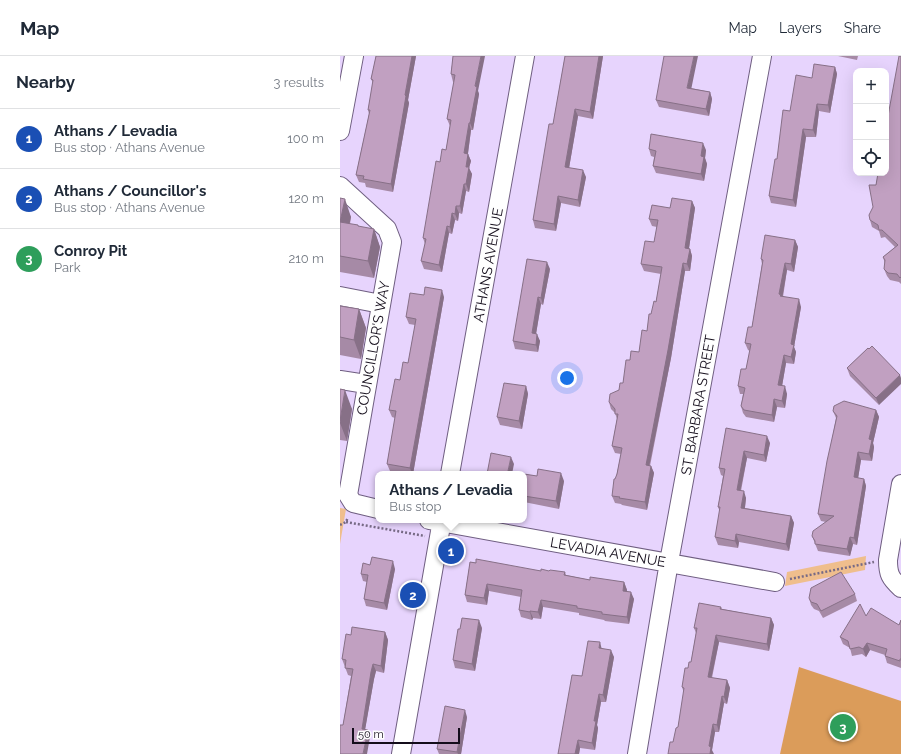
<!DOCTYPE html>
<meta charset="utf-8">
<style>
body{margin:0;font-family:Raleway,sans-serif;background:#f2f2f3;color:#1f2937}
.controls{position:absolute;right:12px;top:12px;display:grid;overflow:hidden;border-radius:8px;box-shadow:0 4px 16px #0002}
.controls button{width:36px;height:36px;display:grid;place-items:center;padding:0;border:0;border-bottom:1px solid #e0e1e3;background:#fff;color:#1f2937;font:20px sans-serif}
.scale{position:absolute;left:12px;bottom:10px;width:108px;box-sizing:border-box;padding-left:4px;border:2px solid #140d1b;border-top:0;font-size:11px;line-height:14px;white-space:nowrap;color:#140d1b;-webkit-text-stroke:3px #fefefe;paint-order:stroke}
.you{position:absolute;left:227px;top:322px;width:14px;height:14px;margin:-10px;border:3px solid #fff;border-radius:50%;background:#1a73e8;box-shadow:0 0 0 6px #1a73e833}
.badge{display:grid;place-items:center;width:26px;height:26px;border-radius:50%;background:#7c3aed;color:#fff;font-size:13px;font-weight:700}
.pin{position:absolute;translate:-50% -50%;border:2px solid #fff;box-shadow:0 1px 4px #0006}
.popup{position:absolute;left:35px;top:415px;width:152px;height:52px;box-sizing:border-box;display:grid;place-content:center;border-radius:8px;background:#fff;filter:drop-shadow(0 1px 3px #0005);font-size:13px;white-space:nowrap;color:#747a83}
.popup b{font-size:15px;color:#1f2937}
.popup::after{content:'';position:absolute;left:50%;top:100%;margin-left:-8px;border:8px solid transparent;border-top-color:#fff}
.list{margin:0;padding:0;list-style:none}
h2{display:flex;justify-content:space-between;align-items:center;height:52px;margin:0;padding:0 16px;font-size:17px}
h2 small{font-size:13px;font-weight:400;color:#747a83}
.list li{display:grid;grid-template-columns:26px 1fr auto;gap:12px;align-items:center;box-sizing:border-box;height:60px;padding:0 16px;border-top:1px solid #e0e1e3}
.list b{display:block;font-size:15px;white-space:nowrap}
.list p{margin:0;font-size:13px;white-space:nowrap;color:#747a83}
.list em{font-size:13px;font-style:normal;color:#747a83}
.icon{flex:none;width:22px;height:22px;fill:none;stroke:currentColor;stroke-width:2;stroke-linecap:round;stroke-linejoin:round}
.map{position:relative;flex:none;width:561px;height:698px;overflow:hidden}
header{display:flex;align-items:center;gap:24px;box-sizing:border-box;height:56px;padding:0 20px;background:#fff;border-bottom:1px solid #e0e1e3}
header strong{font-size:19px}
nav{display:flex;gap:22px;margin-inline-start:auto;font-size:14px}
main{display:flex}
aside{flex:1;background:#fff}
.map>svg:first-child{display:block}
.green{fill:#efbe8d}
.forest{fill:#db9c5a}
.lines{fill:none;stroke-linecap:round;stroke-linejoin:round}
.minor-casing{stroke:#6f5e81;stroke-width:20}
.path{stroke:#776a85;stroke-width:2.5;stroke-dasharray:2 2;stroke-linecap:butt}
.minor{stroke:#fff;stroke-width:18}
.wall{fill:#a68aa6}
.shaded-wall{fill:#877087}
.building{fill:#c1a0c1;stroke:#877087}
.labels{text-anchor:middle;stroke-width:3;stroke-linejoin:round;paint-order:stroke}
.street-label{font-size:14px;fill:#140d1b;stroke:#fefefe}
</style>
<header>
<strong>Map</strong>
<nav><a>Map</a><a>Layers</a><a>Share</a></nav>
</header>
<main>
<aside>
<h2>Nearby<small>3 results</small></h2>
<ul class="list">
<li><span class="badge" style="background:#1a4fb4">1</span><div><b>Athans / Levadia</b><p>Bus stop · Athans Avenue</p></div><em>100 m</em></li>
<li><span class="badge" style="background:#1a4fb4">2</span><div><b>Athans / Councillor's</b><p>Bus stop · Athans Avenue</p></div><em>120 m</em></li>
<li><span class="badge" style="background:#2e9e5b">3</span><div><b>Conroy Pit</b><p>Park</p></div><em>210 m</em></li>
</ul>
</aside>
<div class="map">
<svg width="561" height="698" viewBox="0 0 561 698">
<rect width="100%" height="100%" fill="#e7d4fd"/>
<path class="green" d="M 0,452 L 6,453 L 0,488 Z
M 526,500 L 525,514 L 445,530 L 447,516 Z"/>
<path class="forest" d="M 459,611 L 561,645 L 561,698 L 440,698 Z"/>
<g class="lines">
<defs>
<path id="minor" d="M 0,75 L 14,0
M 0,130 L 47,173 L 52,186 L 8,439 L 13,447 L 38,453
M 0,240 L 41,248
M 0,324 L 26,328
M 110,418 L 185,0
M 561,428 L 548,504 C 548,518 550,522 561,532
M 89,464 L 435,526
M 61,698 L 102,464
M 297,698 L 329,506 L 422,0"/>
</defs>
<use href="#minor" class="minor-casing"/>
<path class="path" d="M 6,466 L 85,480
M 0,469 L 6,466 L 8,461
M 450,523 L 534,506"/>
<use href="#minor" class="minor"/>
</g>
<path class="wall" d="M 36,0 L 76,0 L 68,44 L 69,47 L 53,136 L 26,131 L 25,127 L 19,126 L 16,119 L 29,58 L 28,54 L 33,27 L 31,23 Z
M 113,0 L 138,35 L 139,38 L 133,74 L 131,74 L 128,98 L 131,105 L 129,112 L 132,118 L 129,136 L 126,135 L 122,158 L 119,157 L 118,165 L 115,164 L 112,178 L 109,177 L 102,216 L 84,213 L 81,205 L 85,188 L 83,182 L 100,106 L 106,94 L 110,70 L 107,63 L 114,26 L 113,26 L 111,18 Z
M 225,0 L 263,0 L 253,63 L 238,60 L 229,112 L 246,121 L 240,151 L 221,147 L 216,175 L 195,172 L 193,164 L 213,68 Z
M 498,0 L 518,0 L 517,4 Z
M 561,0 L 561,228 L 559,226 L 550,224 L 547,220 L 544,213 L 545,208 L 543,201 L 555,191 L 545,181 L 541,182 L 539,175 L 532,171 L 530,164 L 533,151 L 536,129 Z
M 495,11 L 497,18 L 490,57 L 479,55 L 476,81 L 466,81 L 456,151 L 431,147 L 429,140 L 437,103 L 450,55 L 472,22 Z
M 351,32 L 370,36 L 372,43 L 369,60 L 319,51 L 316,44 Z
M 309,93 L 366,94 L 365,102 L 367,108 L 364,125 L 316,117 L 313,110 L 314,101 L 311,100 Z
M 0,142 L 11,161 L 10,168 L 19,171 L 34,173 L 40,191 L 34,222 L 0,216 Z
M 352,145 L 355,152 L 349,192 L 350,193 L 352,200 L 350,215 L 345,215 L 331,302 L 310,410 L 311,410 L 314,417 L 307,454 L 282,449 L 281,448 L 275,447 L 272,440 L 281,398 L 275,397 L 272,390 L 277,363 L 275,357 L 271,353 L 269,346 L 279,334 L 283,327 L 290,304 L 299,296 L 307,275 L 311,258 L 316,246 L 321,218 L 304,215 L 301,208 L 314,186 L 317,171 L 312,170 L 309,163 L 330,152 Z
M 455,184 L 458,191 L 454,216 L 447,214 L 443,241 L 461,251 L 454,291 L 456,296 L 454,308 L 446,307 L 442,330 L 447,338 L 445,352 L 437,351 L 434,366 L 406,361 L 403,357 L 401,350 L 403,338 L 400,338 L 398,330 L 406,313 L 410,295 L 408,294 L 405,287 L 412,271 L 422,208 L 421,203 Z
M 210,213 L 203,249 L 201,248 L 196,278 L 200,285 L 198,296 L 175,293 L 173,285 Z
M 84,239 L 104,241 L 73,418 L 67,418 L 50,415 L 47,408 L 55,362 L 52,361 L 49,354 L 60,324 L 68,307 L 75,269 L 69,268 L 66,261 Z
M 0,250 L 19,253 L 26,272 L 21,303 L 0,299 Z
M 528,292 L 539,349 L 510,320 L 507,312 Z
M 186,330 L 188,338 L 182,373 L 160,369 L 157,361 Z
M 0,333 L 12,353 L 7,385 L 0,384 Z
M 536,354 L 539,361 L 533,387 L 534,391 L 532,405 L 521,404 L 518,422 L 524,423 L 526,430 L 517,489 L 513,488 L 510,500 L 478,495 L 472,480 L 486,466 L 481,465 L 478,458 L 496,362 L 493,355 Z
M 386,372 L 430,387 L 426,406 L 407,402 L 401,435 L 406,442 L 405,452 L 451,460 L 454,467 L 449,495 L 399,486 L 398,492 L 378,489 L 375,481 L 380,456 L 378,451 L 383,420 L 381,419 L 379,412 Z
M 184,418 L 224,425 L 219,453 L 184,446 Z
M 130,506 L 201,515 L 225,516 L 226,519 L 250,524 L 284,526 L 287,534 L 287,535 L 294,543 L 289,568 L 265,565 L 264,564 L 239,559 L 239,557 L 203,551 L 201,563 L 193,562 L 192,564 L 181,561 L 179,554 L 181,541 L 149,535 L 147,549 L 127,546 L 125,539 Z
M 55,513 L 47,554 L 26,550 L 24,543 L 27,526 L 23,525 L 21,518 Z
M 515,538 L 517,545 L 483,562 L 479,555 L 474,553 L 471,549 L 469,542 Z
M 381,551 L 382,553 L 431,562 L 434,569 L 429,595 L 379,586 L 372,622 L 387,624 L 390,632 L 387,648 L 384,647 L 379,676 L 375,676 L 372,694 L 333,686 L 338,671 L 344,637 L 342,631 L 348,612 L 351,606 L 356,577 L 354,572 Z
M 526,560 L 559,569 L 561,564 L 561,612 L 547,607 L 545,600 L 545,599 L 530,594 L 526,601 L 522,598 L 512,600 L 510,592 L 503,588 L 500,581 Z
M 142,572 L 135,615 L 115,612 L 113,604 Z
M 45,576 L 48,584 L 44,617 L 36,615 L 34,623 L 25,673 L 30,681 L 3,669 L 11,620 L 8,619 L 2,603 L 11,579 Z
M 262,592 L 274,601 L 266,646 L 261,646 L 257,669 L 258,672 L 255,694 L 240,692 L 239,698 L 218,698 L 242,620 Z
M 127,661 L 121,698 L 99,698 L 97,693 Z"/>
<path class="shaded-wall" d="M 72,0 L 76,0 L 68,44 L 69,47 L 53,136 L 51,128 L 65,39 Z
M 141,0 L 145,0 L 138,35 L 139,38 L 133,74 L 130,67 L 135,30 Z
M 259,0 L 263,0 L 253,63 L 250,56 Z
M 354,0 L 358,0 L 350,39 L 347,32 Z
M 495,11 L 497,18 L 490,57 L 488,49 Z
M 370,36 L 372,43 L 369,60 L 366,53 Z
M 477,48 L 479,55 L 476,81 L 473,74 Z
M 235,53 L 238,60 L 228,118 L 225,111 Z
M 129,67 L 131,74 L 127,104 L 124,97 Z
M 463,73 L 466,81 L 456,151 L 453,144 Z
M 363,87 L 366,94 L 365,102 L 367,108 L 364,125 L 361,118 L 361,100 Z
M 128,98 L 131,105 L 129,112 L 132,118 L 129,136 L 126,128 L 126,111 Z
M 243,114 L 246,121 L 240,151 L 238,144 Z
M 124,128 L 126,135 L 122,158 L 120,150 Z
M 218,140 L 221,147 L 216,175 L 214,168 Z
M 5,143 L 11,161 L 6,183 L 0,166 Z
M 352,145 L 355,152 L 348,199 L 345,192 Z
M 116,150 L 119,157 L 118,165 L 115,158 Z
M 112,157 L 115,164 L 112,178 L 110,171 Z
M 107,170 L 109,177 L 102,216 L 99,209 Z
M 34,173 L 40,191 L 34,222 L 28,205 Z
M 455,184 L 458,191 L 454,216 L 451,208 Z
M 350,193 L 352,200 L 350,215 L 347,208 Z
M 207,206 L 210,213 L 203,249 L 201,242 Z
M 343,207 L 345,215 L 331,302 L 308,416 L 306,409 Z
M 445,207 L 447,214 L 442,243 L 439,238 Z
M 102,234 L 104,241 L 73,418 L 72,418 L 70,412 Z
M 198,241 L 201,248 L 195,284 L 192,277 Z
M 459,243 L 461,251 L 454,291 L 456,296 L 454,308 L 451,301 L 451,288 Z
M 19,253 L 26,272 L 21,303 L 14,284 Z
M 197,278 L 200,285 L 198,296 L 196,289 Z
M 444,299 L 446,307 L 441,336 L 438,329 Z
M 560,319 L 561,322 L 561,328 L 539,349 L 536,342 Z
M 186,330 L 188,338 L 182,373 L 179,365 Z
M 445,330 L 447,338 L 445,352 L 442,345 Z
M 5,334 L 12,353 L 7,385 L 0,367 Z
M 434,343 L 437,351 L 434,366 L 432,359 Z
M 536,354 L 539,361 L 533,387 L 534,391 L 532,405 L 529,398 L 529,383 Z
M 427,380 L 430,387 L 426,406 L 424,399 Z
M 404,395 L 407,402 L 399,441 L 397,434 Z
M 518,396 L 521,404 L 517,429 L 514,421 Z
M 171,401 L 174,408 L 172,418 L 168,415 Z
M 311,410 L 314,417 L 307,454 L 305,446 Z
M 221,417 L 224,425 L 219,453 L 216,445 Z
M 524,423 L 526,430 L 517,489 L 514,482 Z
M 404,435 L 406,442 L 404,459 L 401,452 Z
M 451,460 L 454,467 L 449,495 L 446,488 Z
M 396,478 L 399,486 L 398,492 L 395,485 Z
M 510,481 L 513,488 L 510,500 L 507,493 Z
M 53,505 L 55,513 L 47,554 L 44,547 Z
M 284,526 L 287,534 L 285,542 L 283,535 Z
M 147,528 L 149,535 L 147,549 L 144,542 Z
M 291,536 L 294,543 L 289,568 L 287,561 Z
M 201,544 L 203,551 L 201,563 L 198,556 Z
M 190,555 L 193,562 L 192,564 L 190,556 Z
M 431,562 L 434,569 L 429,595 L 427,588 Z
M 139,564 L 142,572 L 135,615 L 132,608 Z
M 45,576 L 48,584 L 44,617 L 41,610 Z
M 376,579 L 379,586 L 370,628 L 368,621 Z
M 260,586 L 262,594 L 259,592 Z
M 527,587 L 530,594 L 526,601 L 523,593 Z
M 271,594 L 274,601 L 266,646 L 263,639 Z
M 33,608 L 36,615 L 34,623 L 24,680 L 22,673 L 31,616 Z
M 387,624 L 390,632 L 387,648 L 384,641 Z
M 259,638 L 261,646 L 257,669 L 258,672 L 255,694 L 252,687 L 254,665 Z
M 382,640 L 384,647 L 379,676 L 377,669 Z
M 125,654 L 127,661 L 121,698 L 118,698 L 117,696 Z
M 373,668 L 375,676 L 372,694 L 374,698 L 370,698 L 369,690 Z
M 28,674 L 30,681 L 27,698 L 23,698 Z
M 238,684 L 240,692 L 239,698 L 235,698 Z"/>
<path class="building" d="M 36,0 L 72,0 L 65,39 L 66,40 L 51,128 L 23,123 L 24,120 L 16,119 L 30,54 L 28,54 L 33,24 L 31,23 Z
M 113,0 L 141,0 L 135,30 L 137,31 L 130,67 L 129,67 L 124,97 L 128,98 L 126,111 L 129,111 L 126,128 L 124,128 L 120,150 L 116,150 L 115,158 L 112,157 L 110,171 L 107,170 L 99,209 L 81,205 L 86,183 L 83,182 L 96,105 L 100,106 L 102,93 L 106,94 L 111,64 L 107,63 L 115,19 L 111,18 Z
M 225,0 L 259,0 L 250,56 L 235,53 L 225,111 L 243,114 L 238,144 L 218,140 L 214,168 L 193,164 L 209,68 L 213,68 Z
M 324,0 L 354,0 L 347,32 L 370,36 L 366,53 L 316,44 Z
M 559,0 L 561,0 L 561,221 L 560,222 L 557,218 L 548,217 L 544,213 L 545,204 L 543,201 L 558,189 L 542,174 L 539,174 L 538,169 L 530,164 L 529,159 L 533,151 L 529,129 L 536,129 L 538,117 L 546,117 L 546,71 Z
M 474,8 L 495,11 L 488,49 L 477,48 L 473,74 L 463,73 L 453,144 L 429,140 L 435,103 L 437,103 L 443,54 L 450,55 L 456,19 L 472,22 Z
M 311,78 L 363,87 L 361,100 L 364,101 L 361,118 L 313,110 L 316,95 L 309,93 Z
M 0,142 L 5,143 L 0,166 L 18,169 L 18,170 L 34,173 L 28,205 L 0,200 Z
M 332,142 L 352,145 L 345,192 L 350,193 L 347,208 L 343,207 L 328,294 L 306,409 L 311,410 L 305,446 L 279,442 L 280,441 L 272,440 L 274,423 L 275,423 L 277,418 L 282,392 L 272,390 L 278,358 L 275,358 L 275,353 L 269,346 L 270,338 L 279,334 L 280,327 L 283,327 L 286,304 L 290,304 L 291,295 L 299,296 L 302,274 L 307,275 L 309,258 L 311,258 L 314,245 L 316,246 L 322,211 L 301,208 L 305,185 L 314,186 L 318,164 L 309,163 L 312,149 L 330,152 Z
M 425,179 L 455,184 L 451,208 L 445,207 L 439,238 L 441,239 L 440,240 L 459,243 L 451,288 L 454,289 L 451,301 L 444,299 L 438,329 L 445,330 L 442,345 L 434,343 L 432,359 L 404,354 L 401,350 L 405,332 L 398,330 L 401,313 L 406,313 L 411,288 L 405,287 L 408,271 L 412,271 L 423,204 L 421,203 Z
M 187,203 L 207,206 L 201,242 L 198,241 L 192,277 L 197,278 L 196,289 L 173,285 Z
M 85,231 L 102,234 L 70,412 L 47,408 L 56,355 L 49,354 L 55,323 L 60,324 L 63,306 L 68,307 L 76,263 L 66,261 L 70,237 L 84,239 Z
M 0,250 L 19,253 L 14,284 L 0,281 Z
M 532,290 L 560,319 L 536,342 L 507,312 L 528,292 L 529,293 Z
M 164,327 L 186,330 L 179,365 L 157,361 Z
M 0,333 L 5,334 L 0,365 Z
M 504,345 L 536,354 L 529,383 L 532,384 L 529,398 L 518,396 L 514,421 L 524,423 L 514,482 L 510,481 L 507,493 L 475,488 L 475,485 L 472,480 L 473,475 L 494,460 L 478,458 L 487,405 L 497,360 L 493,355 L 494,350 Z
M 386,372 L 427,380 L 424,399 L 404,395 L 397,434 L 404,435 L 401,452 L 451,460 L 446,488 L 396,478 L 395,485 L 375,481 L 380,451 L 378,451 L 385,413 L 379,412 Z
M 151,397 L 171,401 L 168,415 L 184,418 L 147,418 Z
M 198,413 L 221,417 L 216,445 L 184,440 L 184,418 L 197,420 Z
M 32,501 L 53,505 L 44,547 L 24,543 L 28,519 L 21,518 L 23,507 L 30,509 Z
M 136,503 L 201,515 L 201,513 L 209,515 L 210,514 L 225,516 L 224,519 L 250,524 L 250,521 L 284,526 L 283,535 L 291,536 L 287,561 L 262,558 L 262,556 L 237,552 L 237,550 L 201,544 L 198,556 L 190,555 L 190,556 L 179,554 L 182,534 L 147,528 L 144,542 L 125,539 L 130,506 L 136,507 Z
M 501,516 L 515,538 L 481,555 L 477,548 L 471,546 L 469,542 L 471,532 Z
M 359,547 L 381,551 L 380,553 L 431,562 L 427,588 L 376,579 L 368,621 L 387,624 L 384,641 L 382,640 L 377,669 L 373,668 L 369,690 L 371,691 L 370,698 L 328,698 L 330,686 L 333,686 L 336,672 L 338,671 L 344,632 L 342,631 L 345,612 L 348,612 L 349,606 L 351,606 L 357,572 L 354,572 Z
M 520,548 L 526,560 L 531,552 L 559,569 L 561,564 L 561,603 L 560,603 L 560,605 L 545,600 L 547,593 L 527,587 L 523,593 L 519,591 L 510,593 L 508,585 L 500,581 Z
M 122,562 L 139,564 L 132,608 L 113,604 L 118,573 L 120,573 Z
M 12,571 L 45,576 L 41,610 L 33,608 L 31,616 L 22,673 L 28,674 L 23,698 L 0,698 L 0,669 L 3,669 L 13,613 L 5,612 L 6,604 L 2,603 L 6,578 L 11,579 Z
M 248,585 L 260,586 L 259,592 L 271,594 L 263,639 L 259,638 L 254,665 L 256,665 L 252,687 L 238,684 L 235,698 L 218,698 L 232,619 L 242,620 Z
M 105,650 L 125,654 L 117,696 L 97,693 Z"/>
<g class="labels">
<g class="street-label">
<text transform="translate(148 209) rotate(-80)" y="5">ATHANS AVENUE</text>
<text transform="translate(33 292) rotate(-80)" y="5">COUNCILLOR'S WAY</text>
<text transform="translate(358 349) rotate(-80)" y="5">ST. BARBARA STREET</text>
<text transform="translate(268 496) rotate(10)" y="5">LEVADIA AVENUE</text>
</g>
</g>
</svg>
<div class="controls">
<button>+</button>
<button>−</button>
<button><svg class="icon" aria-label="locate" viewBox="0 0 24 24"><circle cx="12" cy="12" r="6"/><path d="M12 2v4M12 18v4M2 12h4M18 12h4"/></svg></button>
</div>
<div class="scale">50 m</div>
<div class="you"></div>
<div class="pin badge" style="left:111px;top:495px;background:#1a4fb4">1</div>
<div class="popup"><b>Athans / Levadia</b>Bus stop</div>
<div class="pin badge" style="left:73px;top:539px;background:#1a4fb4">2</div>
<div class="pin badge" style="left:503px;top:671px;background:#2e9e5b">3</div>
</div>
</main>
